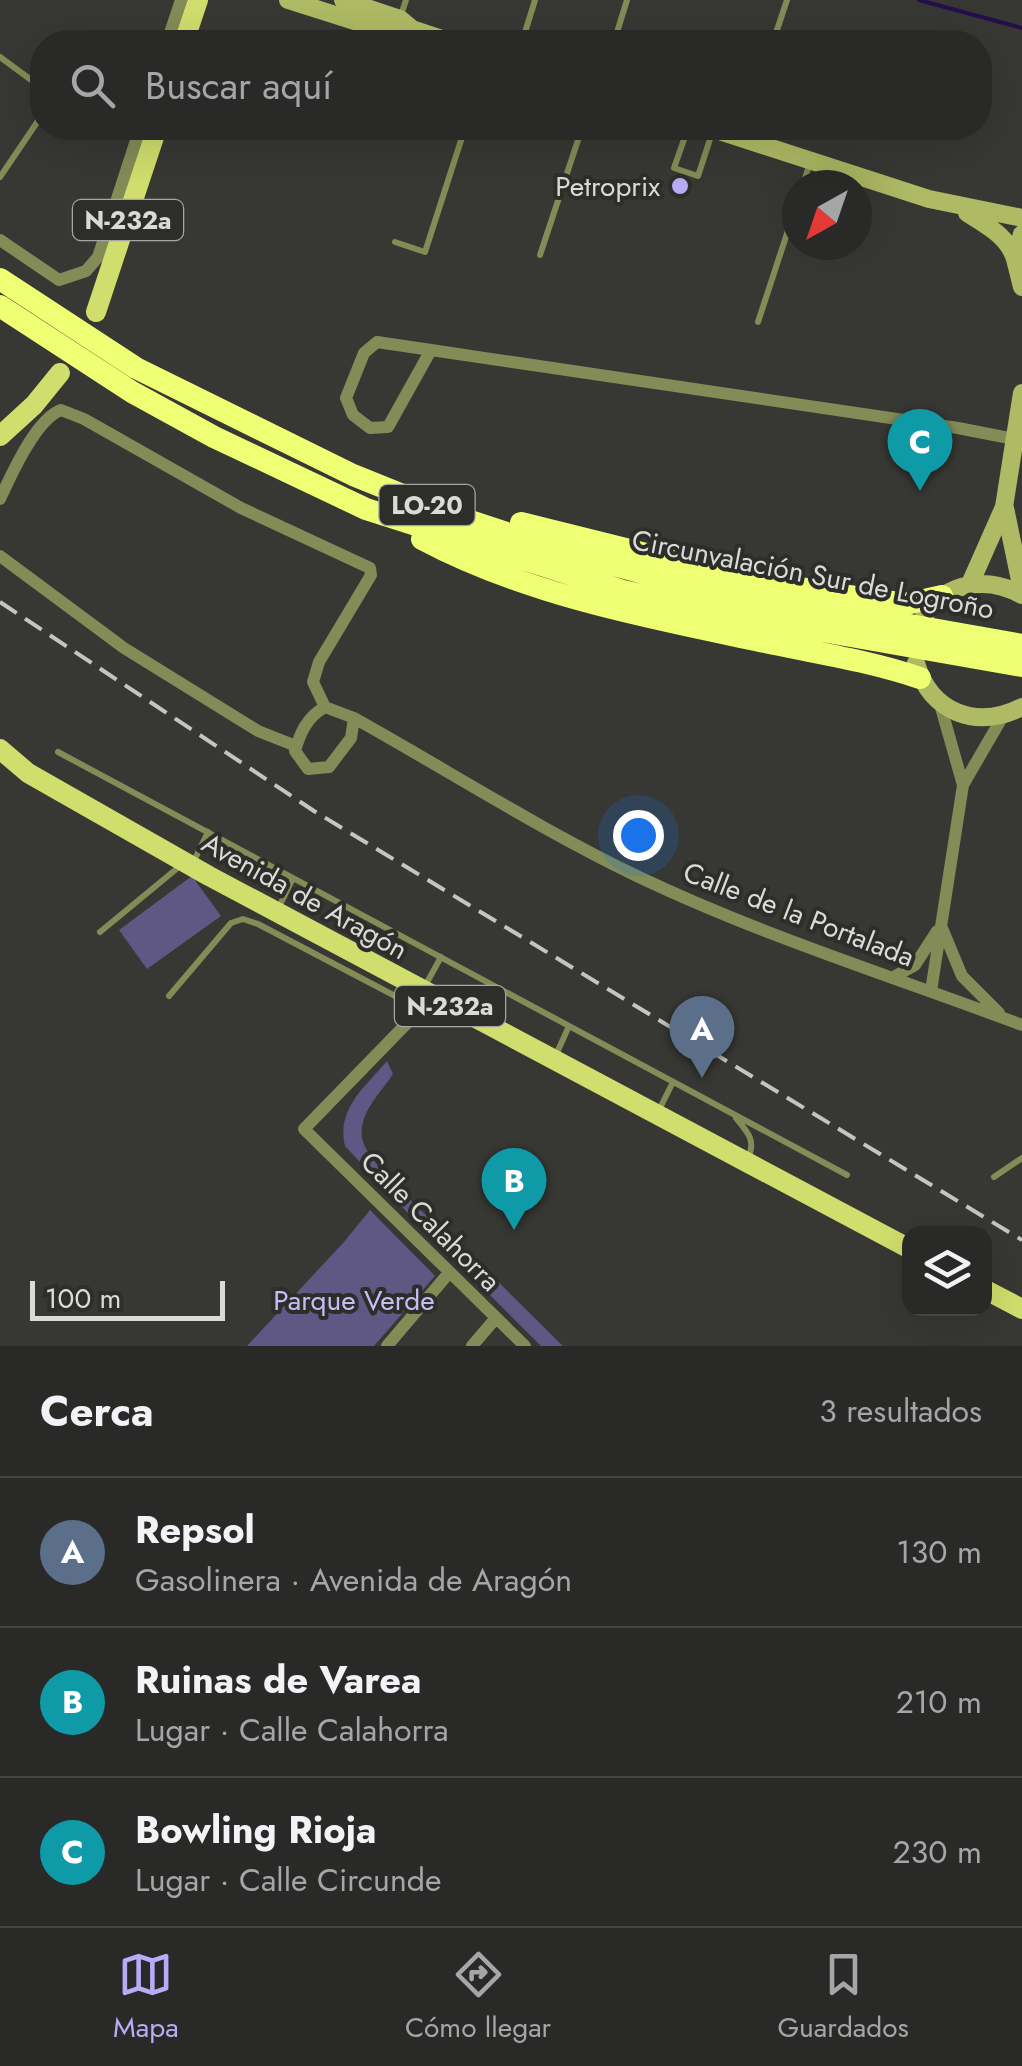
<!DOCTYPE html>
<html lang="es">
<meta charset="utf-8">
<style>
body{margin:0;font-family:Jost,sans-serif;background:#353533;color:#f1f3f6}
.controls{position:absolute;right:30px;bottom:30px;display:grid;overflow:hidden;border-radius:20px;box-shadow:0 10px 40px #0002}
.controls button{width:90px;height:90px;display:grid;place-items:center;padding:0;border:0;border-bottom:2px solid #454544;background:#292927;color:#f1f3f6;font:50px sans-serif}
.compass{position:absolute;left:782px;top:170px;width:90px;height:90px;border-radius:50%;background:#292927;box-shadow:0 10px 40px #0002;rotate:220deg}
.scale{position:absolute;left:30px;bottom:25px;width:195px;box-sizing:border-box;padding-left:10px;border:5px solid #dadad8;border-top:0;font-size:28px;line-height:35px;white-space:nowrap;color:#dadad8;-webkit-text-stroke:8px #2d2d2a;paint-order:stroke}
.you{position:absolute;left:638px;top:835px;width:35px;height:35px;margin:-25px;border:8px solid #fff;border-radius:50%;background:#1a73e8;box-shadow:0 0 0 15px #1a73e833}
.badge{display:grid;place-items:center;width:65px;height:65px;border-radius:50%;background:#b8abf7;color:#fff;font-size:32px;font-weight:700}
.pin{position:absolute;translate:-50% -82px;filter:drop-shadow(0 2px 5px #0008)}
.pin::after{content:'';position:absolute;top:52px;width:35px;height:30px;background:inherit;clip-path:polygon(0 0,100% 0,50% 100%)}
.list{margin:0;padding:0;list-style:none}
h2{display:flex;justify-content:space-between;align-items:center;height:130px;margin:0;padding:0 40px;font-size:42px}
h2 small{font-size:32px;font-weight:400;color:#a5a6a7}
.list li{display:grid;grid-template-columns:65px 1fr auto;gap:30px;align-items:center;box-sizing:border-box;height:150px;padding:0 40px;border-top:2px solid #454544}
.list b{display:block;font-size:38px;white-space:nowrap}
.list p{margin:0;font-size:32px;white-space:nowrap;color:#a5a6a7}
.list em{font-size:32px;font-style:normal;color:#a5a6a7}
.icon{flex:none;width:55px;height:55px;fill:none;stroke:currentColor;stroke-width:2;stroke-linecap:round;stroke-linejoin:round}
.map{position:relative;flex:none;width:1022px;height:1346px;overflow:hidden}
.search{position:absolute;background:#292927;box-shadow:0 10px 40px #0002;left:30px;right:30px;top:30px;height:110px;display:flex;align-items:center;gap:25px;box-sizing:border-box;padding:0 35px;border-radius:40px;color:#a5a6a7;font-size:38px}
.sheet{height:580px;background:#292927}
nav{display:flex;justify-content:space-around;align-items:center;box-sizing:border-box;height:140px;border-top:2px solid #454544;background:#292927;font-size:28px;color:#a5a6a7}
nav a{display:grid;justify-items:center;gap:5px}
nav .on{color:#b8abf7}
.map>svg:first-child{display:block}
.green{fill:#5f5784}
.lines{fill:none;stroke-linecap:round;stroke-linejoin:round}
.stream{stroke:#220f4c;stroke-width:4}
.lane{stroke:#838b56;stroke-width:6}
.street{stroke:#838b56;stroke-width:12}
.secondary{stroke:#aeba64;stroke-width:18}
.primary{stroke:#cfde6c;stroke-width:20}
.highway{stroke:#eeff73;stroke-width:22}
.rail{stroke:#c4c4c2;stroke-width:4;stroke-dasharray:20 10;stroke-linecap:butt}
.poi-dot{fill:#b8abf7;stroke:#2d2d2a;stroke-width:4}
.labels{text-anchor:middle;stroke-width:8;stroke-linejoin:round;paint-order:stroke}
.shield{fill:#2d2d2a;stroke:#a6a6a4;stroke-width:2.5}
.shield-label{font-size:25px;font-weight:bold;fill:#dadad8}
.poi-label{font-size:28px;fill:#dadad8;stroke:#2d2d2a;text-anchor:end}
.street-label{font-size:28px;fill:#dadad8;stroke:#2d2d2a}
.park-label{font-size:28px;fill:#c6bdf7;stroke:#2d2d2a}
</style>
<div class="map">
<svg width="1022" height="1346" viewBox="0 0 1022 1346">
<rect width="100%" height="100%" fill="#373734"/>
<path class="green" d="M 192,876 L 221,916 L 147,969 L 119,930 Z
M 387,1061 L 393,1074 C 381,1093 359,1112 362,1137 C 364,1163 441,1228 463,1249 L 452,1260 L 345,1146 C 336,1109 365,1087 387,1061 Z
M 370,1210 L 435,1276 L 374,1346 L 247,1346 L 344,1242 Z
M 477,1261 L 563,1346 L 541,1346 L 467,1272 Z"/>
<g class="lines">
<path class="stream" d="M 919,0 L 1022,28"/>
<path class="lane" d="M 400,18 L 406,0
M 522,42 L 535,0
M 614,42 L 627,0
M 773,42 L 787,0
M 0,57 L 42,88
M 688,128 L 674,168 L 698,176 L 713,130
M 0,177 L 42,115
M 803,185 L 810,162
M 395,242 L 425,252 L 465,128
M 540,255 L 582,128
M 758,322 L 797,203
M 58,752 L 847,1175
M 193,863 L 208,832
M 278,909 L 293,878
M 100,932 L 180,866
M 425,986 L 441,957
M 169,996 L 231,923 L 243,919 L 258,924 L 418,1008
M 555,1057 L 569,1026
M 658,1112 L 673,1082
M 736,1118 C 748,1132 757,1142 747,1159
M 994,1177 L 1022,1158"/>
<path class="street" d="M 167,42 L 181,0
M 0,240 L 59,280 L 86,271 L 98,257 L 140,128
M 431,350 L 388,427 L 370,428 L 353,415 L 346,398 L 364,353 L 377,342 L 431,350 L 958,428 L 1014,439
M 0,499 C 11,475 36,419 61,410 L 84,419 L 241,508 L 370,568 L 371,575 L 319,662 L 313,682 L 325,707
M 0,556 L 124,648 L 258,731 L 296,746
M 940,704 L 963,785
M 354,718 L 351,738 L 329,767 L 308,769 L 295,751 C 300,733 307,717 325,707 L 354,718 C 449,771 541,830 639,877 C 763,936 894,977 1022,1025
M 942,928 L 962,976 L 999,1013
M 892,978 L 915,965 L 937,931
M 931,991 L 963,785 L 1003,716
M 429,995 L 412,1018 L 304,1129 L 525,1346
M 387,1346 L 448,1274
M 472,1346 L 495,1319"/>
<path class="secondary" d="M 288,0 L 389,32 L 412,29
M 343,0 L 400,19 L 412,29 L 451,42
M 710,128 L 929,199 L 1022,218
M 967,213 C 987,226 1008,236 1015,259
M 1022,234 L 1015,259 L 1022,287
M 1005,508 L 1022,590
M 970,584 L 1004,507 L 1022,393
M 924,616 C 947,581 987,576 1022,595
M 916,663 C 931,713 976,730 1022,707"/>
<path class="primary" d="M 184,42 L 198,0
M 96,312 L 157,128
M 0,436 L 34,405 L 60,373
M 0,749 L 28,773 L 209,876 L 910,1249
M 984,1289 L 1022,1309"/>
<path class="highway" d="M 0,279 L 136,368 L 353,475 L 452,515 L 558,550 L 700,588 L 1022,645
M 0,306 L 132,392 L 214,437 L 366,509 L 623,591 L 732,615 L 1022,666
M 521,523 L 730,575 L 834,594 L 906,604 L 942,596
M 422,539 C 527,595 650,618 765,642 C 818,653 869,661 920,678"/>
<path class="rail" d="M 0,602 L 314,811 L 1022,1240"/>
</g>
<circle class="poi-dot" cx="680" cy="186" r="10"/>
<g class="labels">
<g class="shield">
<rect x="73" y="200" width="110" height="40" rx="8"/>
<rect x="379.5" y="485" width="95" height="40" rx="8"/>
<rect x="395" y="986" width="110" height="40" rx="8"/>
</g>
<g class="shield-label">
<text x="128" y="229">N-232a</text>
<text x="427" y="514">LO-20</text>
<text x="450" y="1015">N-232a</text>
</g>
<g class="poi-label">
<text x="660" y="196">Petroprix</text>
</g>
<g class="street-label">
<text transform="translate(813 574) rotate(11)" y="10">Circunvalación Sur de Logroño</text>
<text transform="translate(305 896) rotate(29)" y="10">Avenida de Aragón</text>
<text transform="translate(799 914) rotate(21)" y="10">Calle de la Portalada</text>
<text transform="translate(431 1221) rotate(45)" y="10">Calle Calahorra</text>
</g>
<g class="park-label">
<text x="354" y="1310">Parque Verde</text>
</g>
</g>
</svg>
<div class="controls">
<button><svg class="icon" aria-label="layers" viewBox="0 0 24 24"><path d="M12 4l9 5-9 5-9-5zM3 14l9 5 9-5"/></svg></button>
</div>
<svg class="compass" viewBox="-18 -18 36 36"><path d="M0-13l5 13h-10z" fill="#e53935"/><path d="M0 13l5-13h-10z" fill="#a5a6a7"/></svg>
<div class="scale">100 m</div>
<div class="you"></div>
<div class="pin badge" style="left:702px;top:1078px;background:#5c6f8a">A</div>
<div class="pin badge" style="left:514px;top:1230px;background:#0f9aa8">B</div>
<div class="pin badge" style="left:920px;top:491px;background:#0f9aa8">C</div>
<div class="search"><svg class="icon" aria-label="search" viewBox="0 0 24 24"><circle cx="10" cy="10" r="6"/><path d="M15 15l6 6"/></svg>Buscar aquí</div>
</div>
<section class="sheet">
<h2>Cerca<small>3 resultados</small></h2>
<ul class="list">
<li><span class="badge" style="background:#5c6f8a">A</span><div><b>Repsol</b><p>Gasolinera · Avenida de Aragón</p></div><em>130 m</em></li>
<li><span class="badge" style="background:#0f9aa8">B</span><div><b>Ruinas de Varea</b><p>Lugar · Calle Calahorra</p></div><em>210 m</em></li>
<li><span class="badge" style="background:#0f9aa8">C</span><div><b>Bowling Rioja</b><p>Lugar · Calle Circunde</p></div><em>230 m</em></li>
</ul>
</section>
<nav>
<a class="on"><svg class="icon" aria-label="map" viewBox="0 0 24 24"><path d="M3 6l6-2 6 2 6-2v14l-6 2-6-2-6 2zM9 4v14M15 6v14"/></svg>Mapa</a>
<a><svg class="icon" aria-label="directions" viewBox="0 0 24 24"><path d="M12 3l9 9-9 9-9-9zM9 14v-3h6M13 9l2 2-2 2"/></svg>Cómo llegar</a>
<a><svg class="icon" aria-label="saved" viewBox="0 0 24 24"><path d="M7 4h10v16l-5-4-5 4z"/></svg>Guardados</a>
</nav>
